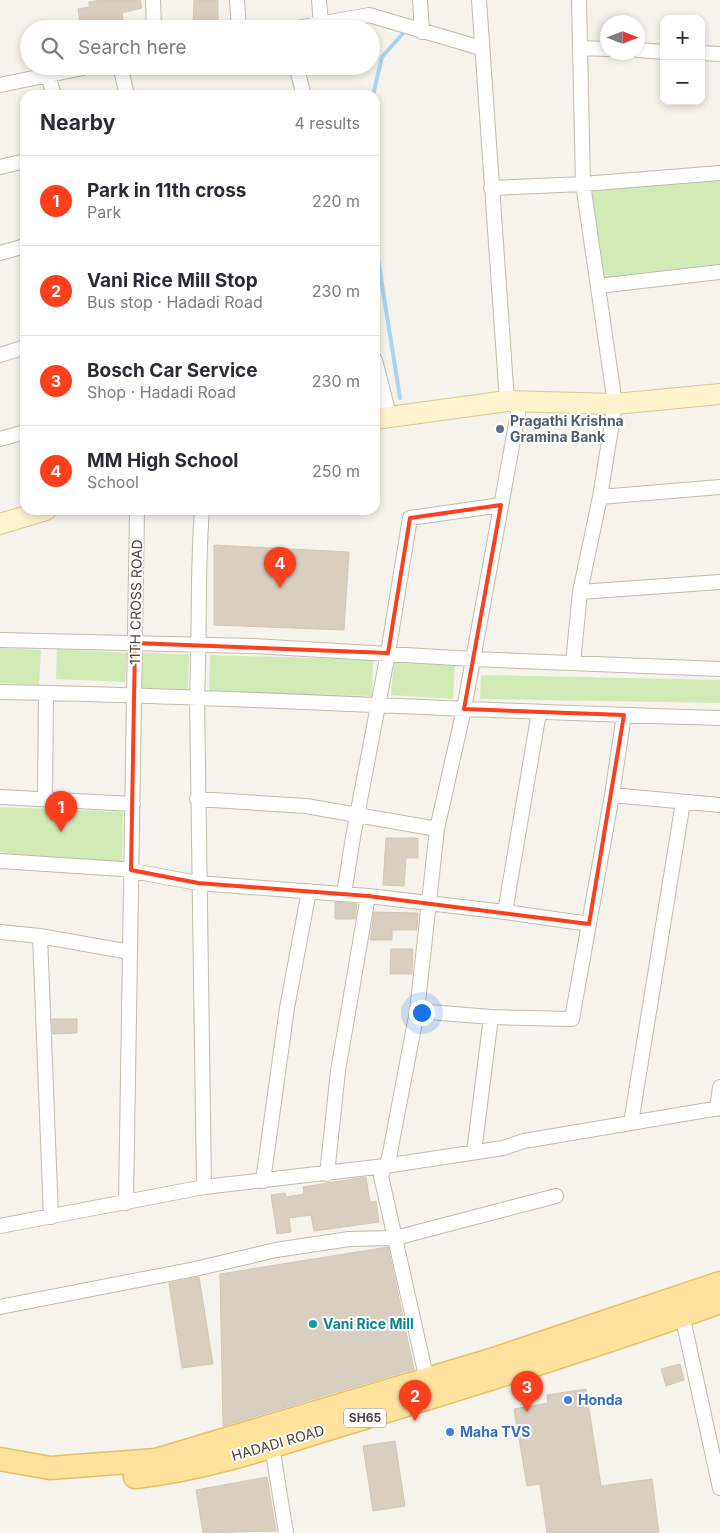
<!DOCTYPE html>
<meta charset="utf-8">
<style>
body{margin:0;font-family:Inter,sans-serif;background:#f7f7f7;color:#2b2b33}
.controls{position:absolute;right:15px;top:15px;display:grid;overflow:hidden;border-radius:10px;box-shadow:0 2px 8px #0003}
.controls button{width:45px;height:45px;display:grid;place-items:center;padding:0;border:0;border-bottom:1px solid #e1e1e2;background:#fff;color:#2b2b33;font:25px sans-serif}
.compass{position:absolute;left:600px;top:15px;width:45px;height:45px;border-radius:50%;background:#fff;box-shadow:0 2px 8px #0003;rotate:90deg}
.you{position:absolute;left:421px;top:1012px;width:18px;height:18px;margin:-12px;border:4px solid #fff;border-radius:50%;background:#1a73e8;box-shadow:0 0 0 8px #1a73e833}
.badge{display:grid;place-items:center;width:32px;height:32px;border-radius:50%;background:#fc3f1d;color:#fff;font-size:16px;font-weight:700}
.pin{position:absolute;translate:-50% -41px;filter:drop-shadow(0 1px 2px #0008)}
.pin::after{content:'';position:absolute;top:26px;width:18px;height:15px;background:inherit;clip-path:polygon(0 0,100% 0,50% 100%)}
.list{margin:0;padding:0;list-style:none}
h2{display:flex;justify-content:space-between;align-items:center;height:65px;margin:0;padding:0 20px;font-size:21px}
h2 small{font-size:16px;font-weight:400;color:#7c7c81}
.list li{display:grid;grid-template-columns:32px 1fr auto;gap:15px;align-items:center;box-sizing:border-box;height:90px;padding:0 20px;border-top:1px solid #e1e1e2}
.list b{display:block;font-size:19px;white-space:nowrap}
.list p{margin:0;font-size:16px;white-space:nowrap;color:#7c7c81}
.list em{font-size:16px;font-style:normal;color:#7c7c81}
.icon{flex:none;width:28px;height:28px;fill:none;stroke:currentColor;stroke-width:2;stroke-linecap:round;stroke-linejoin:round}
.map{position:relative;flex:none;width:720px;height:1533px;overflow:hidden}
.search{position:absolute;background:#fff;box-shadow:0 2px 8px #0003;left:20px;top:20px;width:360px;height:55px;display:flex;align-items:center;gap:12px;box-sizing:border-box;padding:0 18px;border-radius:28px;color:#7c7c81;font-size:19px}
.panel{position:absolute;background:#fff;box-shadow:0 2px 8px #0003;left:20px;top:90px;width:360px;height:425px;border-radius:15px}
.map>svg:first-child{display:block}
.green{fill:#d2eab5}
.lines{fill:none;stroke-linecap:round;stroke-linejoin:round}
.stream{stroke:#a9d4f2;stroke-width:4}
.building{fill:#d8cfc1;stroke:#d3c7b4}
.street-casing{stroke:#c2bbae;stroke-width:16}
.secondary-casing{stroke:#d6c79b;stroke-width:22}
.primary-casing{stroke:#e6c16a;stroke-width:25}
.street{stroke:#fff;stroke-width:14}
.secondary{stroke:#fff3cd;stroke-width:20}
.primary{stroke:#ffe39c;stroke-width:22}
.marked{fill:none;stroke:#fc3f1d;stroke-width:4;stroke-linejoin:round}
.service-dot{fill:#5c6f8a;stroke:#fff;stroke-width:2}
.culture-dot{fill:#0f9aa8;stroke:#fff;stroke-width:2}
.shop-dot{fill:#3f7fe0;stroke:#fff;stroke-width:2}
.labels{text-anchor:middle;stroke-width:4;stroke-linejoin:round;paint-order:stroke}
.shield{fill:#fff;stroke:#817c74;stroke-width:1}
.shield-label{font-size:12px;font-weight:bold;fill:#4b4439}
.service-label{font-size:14px;font-weight:bold;fill:#4e5e75;stroke:#fff;text-anchor:start}
.street-label{font-size:14px;fill:#4b4439;stroke:#fff}
.culture-label{font-size:14px;font-weight:bold;fill:#0d838f;stroke:#fff;text-anchor:start}
.shop-label{font-size:14px;font-weight:bold;fill:#366cbe;stroke:#fff;text-anchor:start}
</style>
<div class="map">
<svg width="720" height="1533" viewBox="0 0 720 1533">
<rect width="100%" height="100%" fill="#f6f3ec"/>
<path class="green" d="M 720,178 L 720,266 L 602,280 L 590,190 Z
M 0,648 L 41,650 L 39,685 L 0,683 Z
M 57,649 L 127,653 L 125,682 L 56,679 Z
M 141,653 L 189,654 L 188,690 L 141,690 Z
M 210,655 L 373,660 L 372,696 L 209,691 Z
M 394,661 L 455,665 L 453,699 L 391,695 Z
M 481,675 L 720,680 L 720,703 L 480,699 Z
M 0,807 L 123,812 L 122,869 L 0,852 Z"/>
<g class="lines">
<path class="stream" d="M 373,95 L 382,57 L 406,30
M 375,240 L 400,398"/>
</g>
<path class="building" d="M 102,0 L 140,0 L 142,8 L 122,13 L 124,29 L 81,29 L 78,9 L 89,7 L 89,2 Z
M 194,0 L 218,0 L 218,24 L 193,24 Z
M 214,545 L 349,552 L 344,630 L 214,625 Z
M 386,838 L 418,838 L 418,858 L 406,858 L 404,886 L 383,885 Z
M 335,902 L 357,904 L 355,919 L 335,919 Z
M 374,912 L 418,913 L 417,930 L 392,930 L 392,940 L 370,940 Z
M 391,949 L 413,949 L 412,974 L 390,974 Z
M 52,1019 L 77,1019 L 77,1033 L 53,1034 Z
M 366,1177 L 370,1202 L 376,1201 L 379,1222 L 314,1231 L 311,1215 L 289,1218 L 291,1232 L 277,1234 L 271,1195 L 285,1193 L 286,1197 L 304,1194 L 303,1187 Z
M 388,1247 L 414,1369 L 223,1426 L 220,1274 Z
M 199,1277 L 213,1364 L 182,1368 L 169,1283 Z
M 680,1364 L 684,1380 L 666,1386 L 661,1369 Z
M 586,1389 L 601,1486 L 652,1479 L 659,1533 L 547,1533 L 540,1484 L 527,1486 L 514,1409 L 548,1403 L 547,1395 Z
M 395,1441 L 405,1506 L 373,1511 L 363,1446 Z
M 267,1477 L 276,1531 L 203,1533 L 196,1490 Z"/>
<g class="lines">
<defs>
<path id="street" d="M 153,0 L 154,29
M 237,0 L 239,29
M 319,0 L 321,24
M 420,0 L 422,32
M 479,0 L 507,401
M 579,0 L 583,184 L 615,404 L 600,497
M 291,29 L 369,15 L 481,48
M 580,48 L 608,49
M 638,50 L 664,52
M 701,53 L 720,54
M 120,66 L 127,95
M 296,66 L 304,95
M 48,76 L 54,95
M 0,85 L 93,66
M 0,167 L 25,161
M 491,188 L 583,184 L 720,173
M 0,253 L 25,246
M 598,286 L 720,272
M 0,355 L 25,347
M 375,360 L 389,415
M 0,439 L 25,432
M 202,510 C 197,572 200,634 197,696 L 204,1187 L 385,1166 L 503,1148 L 524,1141 L 720,1108
M 580,592 L 600,497 L 720,487
M 0,640 L 253,646 L 473,659 L 720,669
M 573,663 L 580,592 L 720,582
M 0,692 C 240,696 480,712 720,718
M 539,712 L 505,912 L 589,924
M 612,795 L 624,715
M 0,797 L 133,804
M 45,799 L 46,693
M 197,799 L 306,806 L 437,829
M 0,861 L 122,869 L 198,883 L 368,896 L 505,912
M 344,894 L 353,837 L 388,653 L 410,518 L 501,505
M 0,932 L 40,936
M 417,1011 L 491,1017 L 572,1019 L 612,795 L 720,805
M 717,1109 L 720,1087
M 631,1123 L 683,802
M 474,1152 L 491,1017
M 327,1174 L 338,1071 L 368,896
M 263,1181 L 287,1008 L 309,891
M 126,1203 L 137,510
M 51,1217 L 40,936 L 130,952
M 0,1226 L 204,1187
M 0,1307 L 195,1269 L 276,1250 L 349,1239 L 395,1238 L 556,1196
M 681,1310 L 720,1488
M 428,1385 L 381,1176 L 389,1158 L 417,1011 L 437,829 L 464,709 L 520,402
M 272,1446 L 286,1533"/>
<path id="secondary" d="M 375,419 L 507,401 L 615,404 L 720,394
M 0,524 L 46,510"/>
<path id="primary" d="M 0,1459 L 50,1468 L 156,1460 L 491,1360 L 720,1283
M 135,1477 C 212,1469 287,1441 361,1419 C 481,1382 602,1345 720,1302"/>
</defs>
<use href="#street" class="street-casing"/>
<use href="#secondary" class="secondary-casing"/>
<use href="#primary" class="primary-casing"/>
<use href="#street" class="street"/>
<use href="#secondary" class="secondary"/>
<use href="#primary" class="primary"/>
</g>
<path class="marked" d="M 501,505 L 464,709 L 624,715 L 589,924 L 368,896 L 198,883 L 131,870 L 135,643 L 388,653 L 410,518 Z"/>
<circle class="service-dot" cx="500" cy="429" r="5"/>
<circle class="culture-dot" cx="313" cy="1324" r="5"/>
<g class="shop-dot">
<circle cx="568" cy="1400" r="5"/>
<circle cx="450" cy="1432" r="5"/>
</g>
<g class="labels">
<rect class="shield" x="344" y="1408.5" width="42" height="19" rx="4"/>
<g class="shield-label">
<text x="365" y="1422">SH65</text>
</g>
<g class="service-label">
<text x="510" y="426">Pragathi Krishna<tspan x="510" dy="16">Gramina Bank</tspan></text>
</g>
<g class="street-label">
<text transform="translate(136 602) rotate(-89)" y="5">11TH CROSS ROAD</text>
<text transform="translate(278 1443) rotate(-16)" y="5">HADADI ROAD</text>
</g>
<g class="culture-label">
<text x="323" y="1329">Vani Rice Mill</text>
</g>
<g class="shop-label">
<text x="578" y="1405">Honda</text>
<text x="460" y="1437">Maha TVS</text>
</g>
</g>
</svg>
<div class="controls">
<button>+</button>
<button>−</button>
</div>
<svg class="compass" viewBox="-18 -18 36 36"><path d="M0-13l5 13h-10z" fill="#e53935"/><path d="M0 13l5-13h-10z" fill="#7c7c81"/></svg>
<div class="you"></div>
<div class="pin badge" style="left:61px;top:832px">1</div>
<div class="pin badge" style="left:415px;top:1421px">2</div>
<div class="pin badge" style="left:527px;top:1412px">3</div>
<div class="pin badge" style="left:280px;top:588px">4</div>
<div class="search"><svg class="icon" aria-label="search" viewBox="0 0 24 24"><circle cx="10" cy="10" r="6"/><path d="M15 15l6 6"/></svg>Search here</div>
<section class="panel">
<h2>Nearby<small>4 results</small></h2>
<ul class="list">
<li><span class="badge">1</span><div><b>Park in 11th cross</b><p>Park</p></div><em>220 m</em></li>
<li><span class="badge">2</span><div><b>Vani Rice Mill Stop</b><p>Bus stop · Hadadi Road</p></div><em>230 m</em></li>
<li><span class="badge">3</span><div><b>Bosch Car Service</b><p>Shop · Hadadi Road</p></div><em>230 m</em></li>
<li><span class="badge">4</span><div><b>MM High School</b><p>School</p></div><em>250 m</em></li>
</ul>
</section>
</div>
